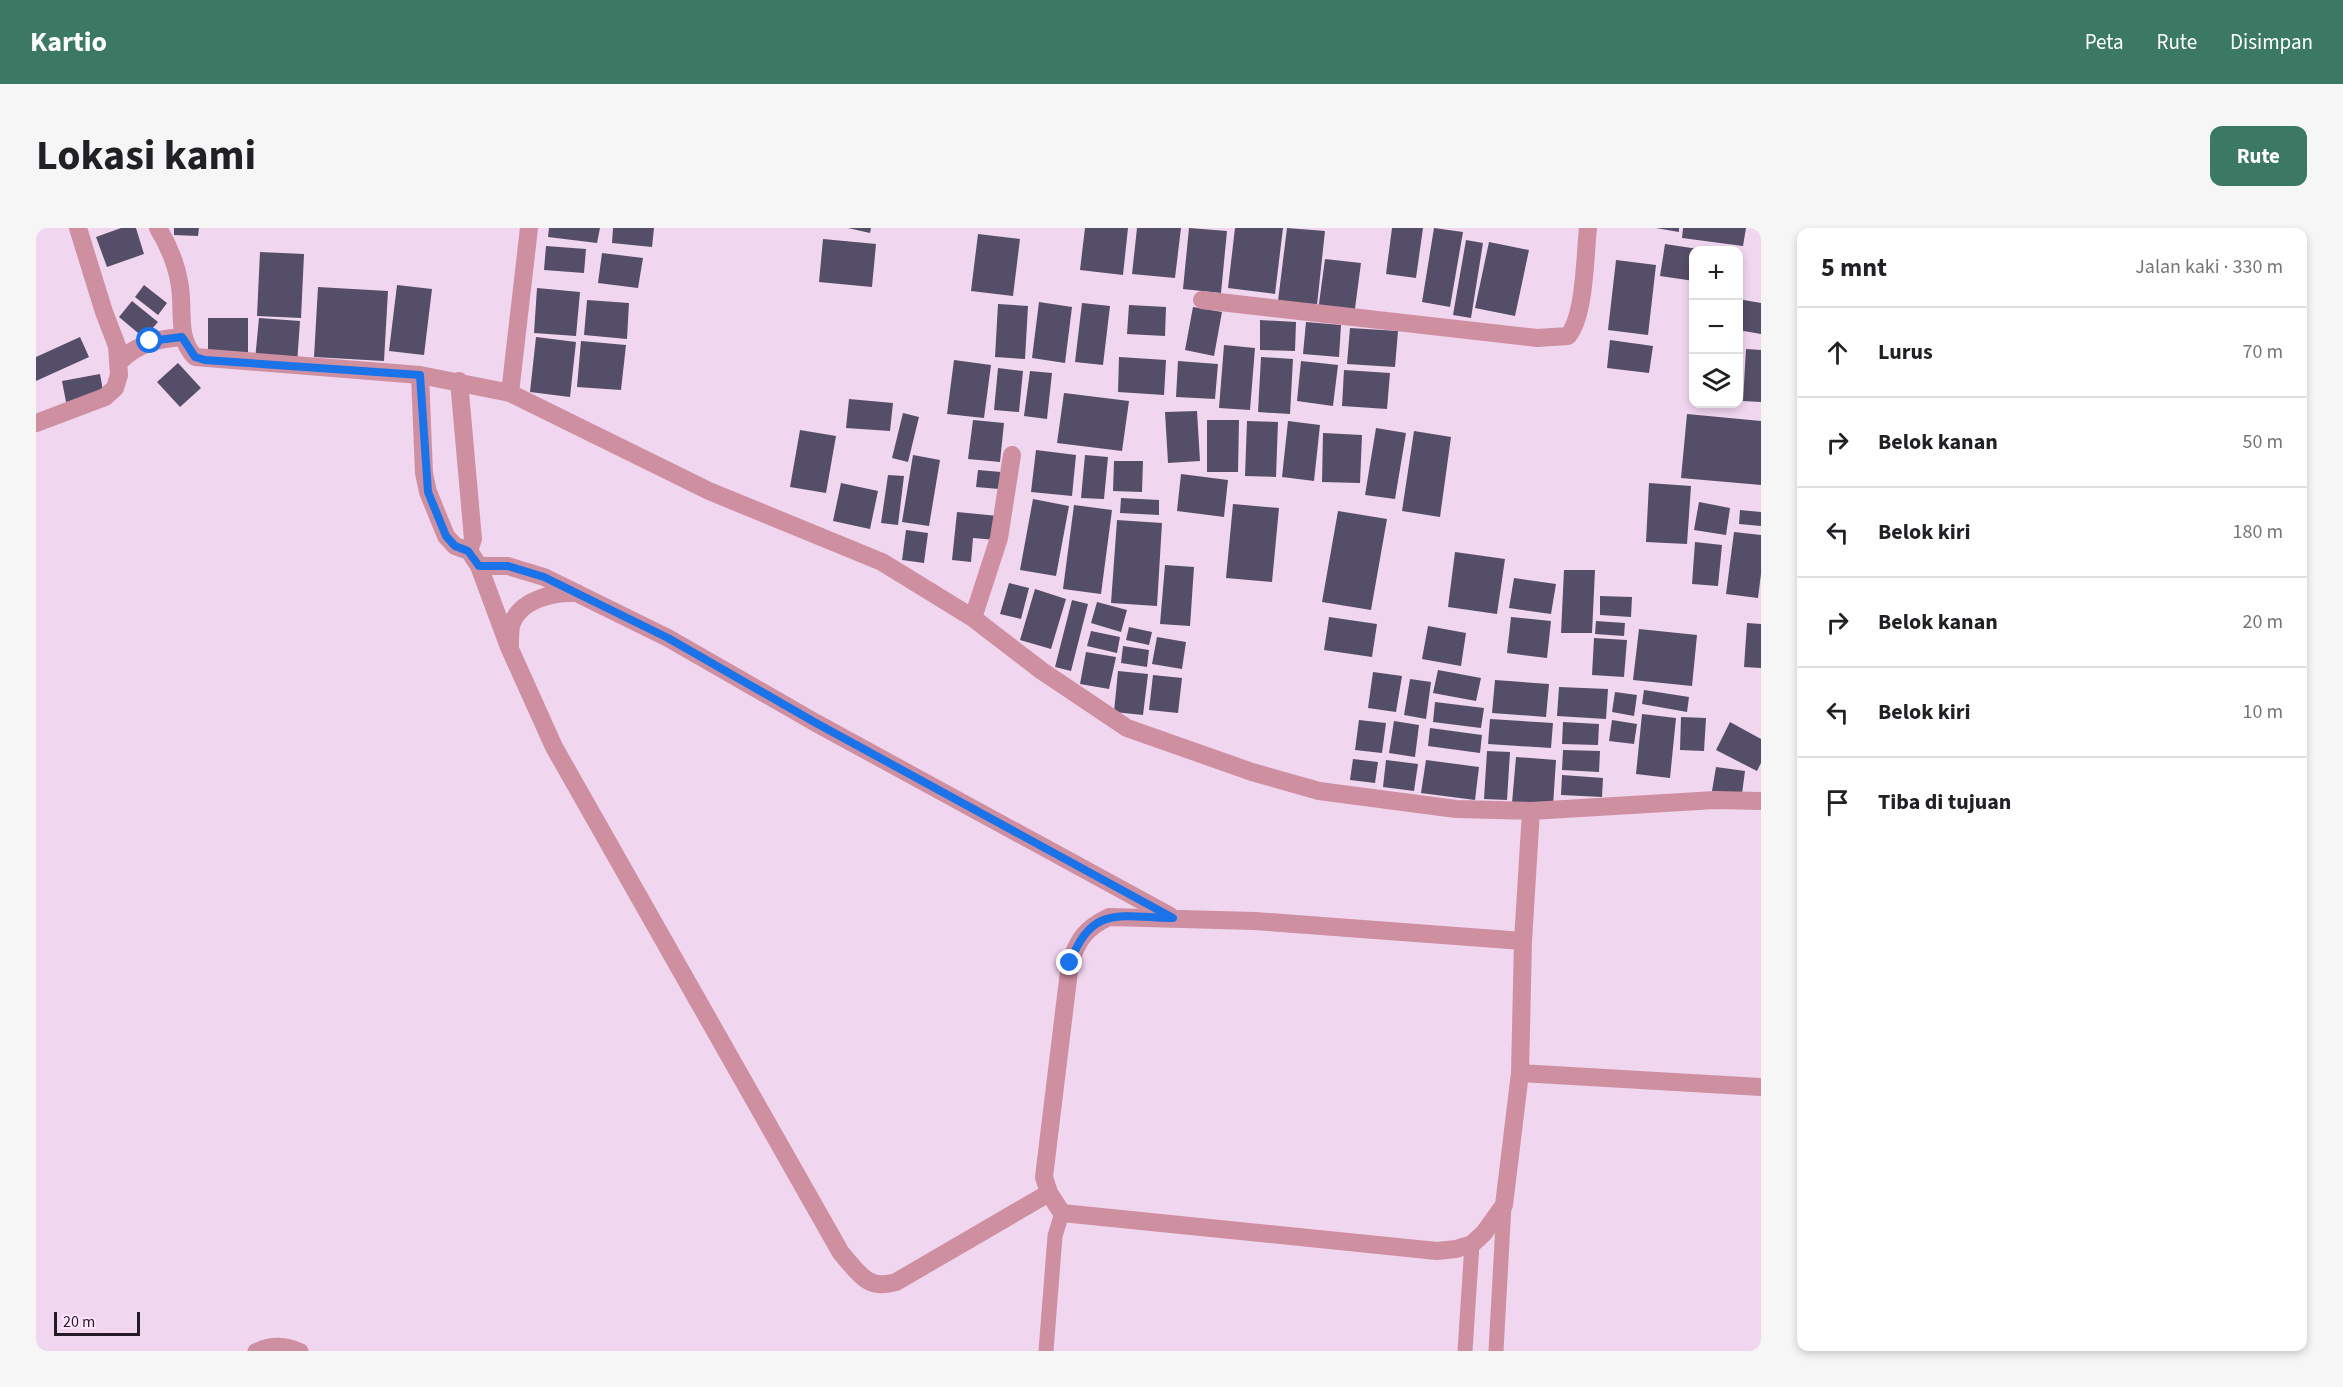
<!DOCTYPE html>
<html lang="id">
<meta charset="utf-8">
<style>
body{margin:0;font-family:"Source Sans 3",sans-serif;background:#f6f6f6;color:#202124}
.controls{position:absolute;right:18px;top:18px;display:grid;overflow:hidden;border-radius:12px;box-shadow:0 3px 9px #0003}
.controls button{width:54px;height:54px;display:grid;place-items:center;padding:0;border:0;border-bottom:2px solid #e0e0e0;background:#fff;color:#202124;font:30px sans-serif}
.scale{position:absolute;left:18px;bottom:15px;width:86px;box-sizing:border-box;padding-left:6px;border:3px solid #251b24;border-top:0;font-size:16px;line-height:21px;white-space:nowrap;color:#251b24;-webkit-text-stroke:4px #fee4fc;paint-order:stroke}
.stop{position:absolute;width:18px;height:18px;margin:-14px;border:4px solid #1a73e8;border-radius:50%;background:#fff}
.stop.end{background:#1a73e8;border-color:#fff;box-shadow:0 2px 6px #0008}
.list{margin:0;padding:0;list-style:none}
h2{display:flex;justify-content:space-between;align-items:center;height:78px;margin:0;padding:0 24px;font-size:26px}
h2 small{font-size:20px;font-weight:400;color:#757577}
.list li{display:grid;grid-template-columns:39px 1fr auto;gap:18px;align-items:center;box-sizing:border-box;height:90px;padding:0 24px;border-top:2px solid #e0e0e0}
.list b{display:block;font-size:22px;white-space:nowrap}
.list em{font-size:20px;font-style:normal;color:#757577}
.icon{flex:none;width:33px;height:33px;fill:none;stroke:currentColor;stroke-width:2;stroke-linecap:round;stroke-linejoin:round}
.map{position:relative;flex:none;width:1725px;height:1123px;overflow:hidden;border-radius:12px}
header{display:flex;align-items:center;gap:36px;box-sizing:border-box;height:84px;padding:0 30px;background:#3c7964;color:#fff}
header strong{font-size:28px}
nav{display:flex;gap:33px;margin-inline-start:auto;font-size:21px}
.intro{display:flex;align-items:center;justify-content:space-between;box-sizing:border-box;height:144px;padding:0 36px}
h1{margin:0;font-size:42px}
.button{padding:15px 27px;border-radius:12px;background:#3c7964;color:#fff;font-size:21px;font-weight:700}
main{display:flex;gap:36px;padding:0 36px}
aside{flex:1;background:#fff;border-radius:12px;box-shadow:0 3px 9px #0003}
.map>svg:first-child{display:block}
.building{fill:#554e68}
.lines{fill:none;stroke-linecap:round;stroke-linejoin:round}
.lane{stroke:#ce8fa1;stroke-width:15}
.street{stroke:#ce8fa1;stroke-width:18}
.route{stroke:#1a73e8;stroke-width:8}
</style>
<header>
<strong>Kartio</strong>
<nav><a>Peta</a><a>Rute</a><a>Disimpan</a></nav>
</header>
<div class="intro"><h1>Lokasi kami</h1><a class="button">Rute</a></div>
<main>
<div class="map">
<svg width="1725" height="1123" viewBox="0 0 1725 1123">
<rect width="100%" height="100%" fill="#f1d6ef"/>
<path class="building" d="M 85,0 L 100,0 L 108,26 L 71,39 L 60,9 Z
M 138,0 L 163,0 L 162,8 L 138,7 Z
M 513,0 L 564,0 L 561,15 L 512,9 Z
M 577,0 L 618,0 L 616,19 L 576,15 Z
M 812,0 L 835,0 L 834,5 Z
M 1049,0 L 1092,0 L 1087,47 L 1044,42 Z
M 1101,0 L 1145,0 L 1139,50 L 1096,46 Z
M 1153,0 L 1191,3 L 1185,65 L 1147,61 Z
M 1199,0 L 1247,0 L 1239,66 L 1192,60 Z
M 1251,0 L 1289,3 L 1281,77 L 1242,73 Z
M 1356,0 L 1387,0 L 1380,50 L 1350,46 Z
M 1398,0 L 1427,4 L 1414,79 L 1386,74 Z
M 1620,0 L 1643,0 L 1643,4 Z
M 1647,0 L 1710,0 L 1707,18 L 1646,10 Z
M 942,6 L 984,11 L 977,68 L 935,63 Z
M 787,11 L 840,16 L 836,59 L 783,54 Z
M 1430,12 L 1447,15 L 1435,90 L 1417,87 Z
M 1453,14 L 1493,22 L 1479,88 L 1439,80 Z
M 1629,16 L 1662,21 L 1658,22 L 1658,53 L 1624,48 Z
M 510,18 L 550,21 L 548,45 L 508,42 Z
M 224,24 L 268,26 L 265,90 L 221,88 Z
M 566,25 L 607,30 L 602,60 L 562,55 Z
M 1702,27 L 1707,28 L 1704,52 L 1702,52 Z
M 1289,31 L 1325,35 L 1318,88 L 1282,83 Z
M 1580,32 L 1620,37 L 1612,107 L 1572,102 Z
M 108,57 L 131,75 L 122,87 L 99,69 Z
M 361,57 L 396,61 L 388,127 L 353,123 Z
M 282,59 L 352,63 L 348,133 L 278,129 Z
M 501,60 L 544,64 L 540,108 L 498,105 Z
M 1702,71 L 1725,75 L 1725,106 L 1702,102 Z
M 551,72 L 593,75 L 591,111 L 548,107 Z
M 96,73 L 122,94 L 108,110 L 83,89 Z
M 1003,74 L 1036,79 L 1029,135 L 996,130 Z
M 1046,75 L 1074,78 L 1067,137 L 1039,134 Z
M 962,76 L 992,78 L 989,131 L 959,129 Z
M 1093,77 L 1130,79 L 1129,108 L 1091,106 Z
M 1157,79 L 1186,84 L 1178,128 L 1149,122 Z
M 172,90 L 212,90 L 212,126 L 172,126 Z
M 223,90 L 264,93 L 261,136 L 219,132 Z
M 1224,92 L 1260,94 L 1259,123 L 1224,122 Z
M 1270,94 L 1305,97 L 1303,129 L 1267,126 Z
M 1314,100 L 1362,103 L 1359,139 L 1311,136 Z
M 44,109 L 53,129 L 0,153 L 0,129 Z
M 500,109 L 540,114 L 534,169 L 494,164 Z
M 1574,112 L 1617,118 L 1613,145 L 1571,140 Z
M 545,113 L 590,117 L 585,162 L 541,159 Z
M 1188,117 L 1219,120 L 1214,182 L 1183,180 Z
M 1710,121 L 1725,122 L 1725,174 L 1707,173 Z
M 1083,129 L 1130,132 L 1128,167 L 1082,164 Z
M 1225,129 L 1257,131 L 1254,186 L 1222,184 Z
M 918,132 L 955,137 L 948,190 L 911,186 Z
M 1142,133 L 1182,136 L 1179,171 L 1140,169 Z
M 1265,133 L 1302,137 L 1297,178 L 1261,173 Z
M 142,135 L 165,160 L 144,179 L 121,154 Z
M 962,140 L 987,143 L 983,184 L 958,182 Z
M 1308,142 L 1354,145 L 1351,181 L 1306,178 Z
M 994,143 L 1016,145 L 1011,191 L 988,188 Z
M 64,146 L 68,168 L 30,174 L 26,153 Z
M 1028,165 L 1093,173 L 1086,223 L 1021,215 Z
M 813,171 L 857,175 L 854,203 L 810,200 Z
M 1161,183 L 1164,233 L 1132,235 L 1129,184 Z
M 867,185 L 883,189 L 872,234 L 856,230 Z
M 1651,186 L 1725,193 L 1725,257 L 1645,250 Z
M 937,192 L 968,195 L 964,234 L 932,231 Z
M 1171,192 L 1203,192 L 1202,244 L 1171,244 Z
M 1211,193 L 1242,194 L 1240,249 L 1209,248 Z
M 1252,193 L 1284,197 L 1278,253 L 1246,249 Z
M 1340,200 L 1370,205 L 1359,271 L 1329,267 Z
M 764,202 L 800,208 L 790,265 L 754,259 Z
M 1378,203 L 1415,209 L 1404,289 L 1366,283 Z
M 1287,205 L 1326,207 L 1324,255 L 1286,254 Z
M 1000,222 L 1040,227 L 1036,268 L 995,264 Z
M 877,227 L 904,232 L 893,298 L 866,294 Z
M 1049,227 L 1072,229 L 1068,271 L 1045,270 Z
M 1078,233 L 1107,233 L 1106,264 L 1077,263 Z
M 942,242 L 965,244 L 963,261 L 940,259 Z
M 1145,246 L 1192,252 L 1188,289 L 1141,283 Z
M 852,247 L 868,248 L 862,297 L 845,295 Z
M 805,255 L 842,263 L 834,301 L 797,293 Z
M 1613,255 L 1655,258 L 1651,316 L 1610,314 Z
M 1085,270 L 1123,272 L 1123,287 L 1084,285 Z
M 997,271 L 1033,278 L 1020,348 L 984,342 Z
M 1663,274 L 1694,280 L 1690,307 L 1658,302 Z
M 1197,276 L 1243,280 L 1236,354 L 1190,350 Z
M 1038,277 L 1076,282 L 1065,366 L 1027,361 Z
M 1704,282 L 1725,284 L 1725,298 L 1703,296 Z
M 1302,283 L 1351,291 L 1335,382 L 1286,374 Z
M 921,284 L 962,288 L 960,312 L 937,310 L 935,334 L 916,332 Z
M 1081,292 L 1126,295 L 1121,378 L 1075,375 Z
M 870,302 L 892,305 L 888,335 L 866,332 Z
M 1698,304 L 1725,307 L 1725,346 L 1722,370 L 1690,366 Z
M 1659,314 L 1686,317 L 1682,358 L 1656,356 Z
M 1419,324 L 1469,331 L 1461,386 L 1412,379 Z
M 1129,337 L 1158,339 L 1154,398 L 1124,396 Z
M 1528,342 L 1559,342 L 1556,405 L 1525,405 Z
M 1478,350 L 1520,356 L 1515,386 L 1473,380 Z
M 973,355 L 993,360 L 985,391 L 964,386 Z
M 999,361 L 1030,371 L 1015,421 L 984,412 Z
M 1564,368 L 1596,369 L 1595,389 L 1564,387 Z
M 1036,372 L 1052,376 L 1035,443 L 1019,439 Z
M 1061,374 L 1091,382 L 1085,404 L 1055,395 Z
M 1293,389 L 1341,396 L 1336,429 L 1288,422 Z
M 1475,389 L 1515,393 L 1511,430 L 1471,425 Z
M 1560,393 L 1589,395 L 1588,408 L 1559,406 Z
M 1711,395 L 1725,396 L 1725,440 L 1708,439 Z
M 1392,398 L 1430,405 L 1425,438 L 1386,431 Z
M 1093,399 L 1116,404 L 1113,417 L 1090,412 Z
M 1603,401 L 1661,407 L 1656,458 L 1597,452 Z
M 1055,403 L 1084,409 L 1081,425 L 1051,418 Z
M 1121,409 L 1150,414 L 1146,441 L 1116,436 Z
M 1558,410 L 1591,412 L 1588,449 L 1556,447 Z
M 1087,418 L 1113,422 L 1111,439 L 1085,435 Z
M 1050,424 L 1080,429 L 1073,461 L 1044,456 Z
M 1402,442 L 1445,450 L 1440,473 L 1397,465 Z
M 1082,443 L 1112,446 L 1107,487 L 1078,484 Z
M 1337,444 L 1366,448 L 1360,484 L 1332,480 Z
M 1117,447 L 1146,450 L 1142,485 L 1113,482 Z
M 1374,451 L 1395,454 L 1390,491 L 1368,487 Z
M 1459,452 L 1513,456 L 1510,489 L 1456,485 Z
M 1523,459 L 1572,461 L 1570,491 L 1521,488 Z
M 1608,462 L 1653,469 L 1651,484 L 1606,476 Z
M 1579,464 L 1601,467 L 1598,488 L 1576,484 Z
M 1399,474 L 1448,480 L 1445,500 L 1397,494 Z
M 1606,486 L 1640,490 L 1634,550 L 1600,546 Z
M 1645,489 L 1670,490 L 1668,523 L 1644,522 Z
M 1454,491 L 1517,495 L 1515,520 L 1452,516 Z
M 1323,492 L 1350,495 L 1346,525 L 1319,522 Z
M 1576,492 L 1601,496 L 1598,516 L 1573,513 Z
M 1358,493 L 1383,497 L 1379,529 L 1353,525 Z
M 1527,494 L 1563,496 L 1562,517 L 1526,516 Z
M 1694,494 L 1725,511 L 1725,535 L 1721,543 L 1680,522 Z
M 1394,500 L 1446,507 L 1444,525 L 1392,518 Z
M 1527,522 L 1564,523 L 1563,544 L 1526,542 Z
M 1451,523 L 1474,524 L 1471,572 L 1448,571 Z
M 1480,529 L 1520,532 L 1517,578 L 1476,575 Z
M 1317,531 L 1342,534 L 1339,555 L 1314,552 Z
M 1350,532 L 1382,536 L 1378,563 L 1347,559 Z
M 1390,532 L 1443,539 L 1439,572 L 1385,565 Z
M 1680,539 L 1709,543 L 1706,566 L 1676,563 Z
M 1526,547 L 1567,550 L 1566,569 L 1525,567 Z"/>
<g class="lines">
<path class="lane" d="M 219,1123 C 235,1115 249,1115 265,1123
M 1010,1123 L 1019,1008 L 1026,985
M 1429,1123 L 1436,1016
M 1460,1123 L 1468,977"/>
<path class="street" d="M 122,0 C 131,15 140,36 143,53 C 149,79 139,109 159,129 L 384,147 L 474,165 L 673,263 L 846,334 L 937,390 L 1006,443 L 1091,500 L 1216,544 L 1283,563 L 1420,581 L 1495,583 L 1679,572 L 1725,573
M 1166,72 L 1501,110 L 1532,108 C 1549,88 1549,27 1552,0
M 84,133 C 103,115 121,111 146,109
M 384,147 L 388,245 L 392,264 L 410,308 L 419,318 L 433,323 L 443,338 L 473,419 L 518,519 L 805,1025 C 822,1044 831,1063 860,1054 L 1013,965
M 423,153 L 437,311 L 433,323
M 474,165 L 493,0
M 0,195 L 69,169 L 79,160 L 83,147 L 81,118 L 68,84 L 42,0
M 443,338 L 472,338 L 508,349 L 632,410 L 780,495 L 1134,688
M 937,390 L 963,310 L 976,227
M 474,417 C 474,411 474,404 475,398 C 483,371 518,364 541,365
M 1487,713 L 1219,693 L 1073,689 C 1050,700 1042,711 1034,735 L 1008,949 L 1013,965 L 1026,985 L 1401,1023 L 1420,1021 L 1436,1016 L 1448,1005 L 1468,977 L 1484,845 L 1487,713 L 1495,583
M 1484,845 L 1725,859"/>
</g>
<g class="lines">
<path class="route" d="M 114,113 L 146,109 L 159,129 L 169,132 L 384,147 L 392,264 L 410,308 L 419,318 L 432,323 L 443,338 L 472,338 L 508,349 L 632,410 L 780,495 L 1137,690 C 1085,689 1055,676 1034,735"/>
</g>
</svg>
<div class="controls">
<button>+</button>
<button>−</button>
<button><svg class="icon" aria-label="layers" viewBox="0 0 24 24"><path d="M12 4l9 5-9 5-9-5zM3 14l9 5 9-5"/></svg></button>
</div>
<div class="scale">20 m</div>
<div class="stop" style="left:114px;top:113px"></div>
<div class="stop end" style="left:1034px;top:735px"></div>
</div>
<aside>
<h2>5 mnt<small>Jalan kaki · 330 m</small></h2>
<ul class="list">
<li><svg class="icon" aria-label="ahead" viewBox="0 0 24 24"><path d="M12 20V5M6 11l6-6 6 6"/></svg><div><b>Lurus</b></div><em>70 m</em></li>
<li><svg class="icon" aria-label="right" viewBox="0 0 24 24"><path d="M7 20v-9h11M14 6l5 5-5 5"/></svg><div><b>Belok kanan</b></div><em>50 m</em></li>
<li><svg class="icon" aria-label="left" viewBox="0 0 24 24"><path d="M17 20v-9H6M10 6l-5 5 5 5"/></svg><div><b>Belok kiri</b></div><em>180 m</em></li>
<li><svg class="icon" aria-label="right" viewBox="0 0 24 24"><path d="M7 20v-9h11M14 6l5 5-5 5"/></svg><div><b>Belok kanan</b></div><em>20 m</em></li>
<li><svg class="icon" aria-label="left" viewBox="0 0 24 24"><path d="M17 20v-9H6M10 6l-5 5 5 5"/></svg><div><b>Belok kiri</b></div><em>10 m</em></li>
<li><svg class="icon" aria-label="arrive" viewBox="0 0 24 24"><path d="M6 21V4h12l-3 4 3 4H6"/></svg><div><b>Tiba di tujuan</b></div></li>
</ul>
</aside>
</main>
